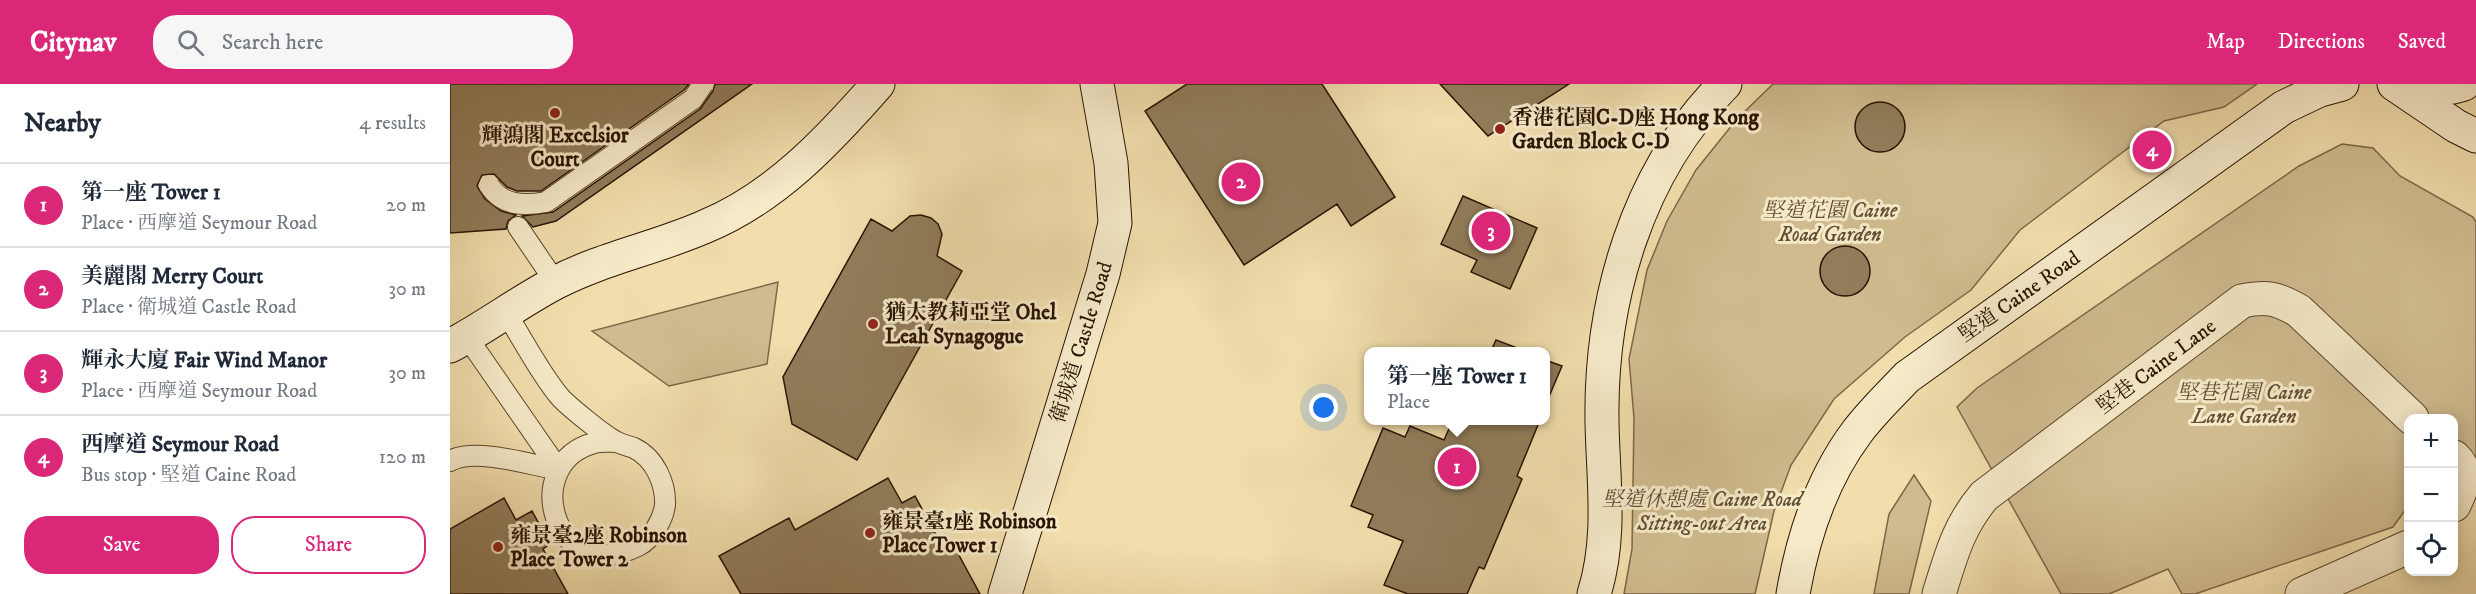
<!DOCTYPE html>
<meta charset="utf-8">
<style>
body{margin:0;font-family:"IM FELL DW Pica","Noto Serif TC",serif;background:#f6f6f7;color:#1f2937}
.controls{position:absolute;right:18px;bottom:18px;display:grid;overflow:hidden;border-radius:12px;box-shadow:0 3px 15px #0003}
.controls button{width:54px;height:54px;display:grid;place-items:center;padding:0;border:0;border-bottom:2px solid #e0e1e3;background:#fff;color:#1f2937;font:30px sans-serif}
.you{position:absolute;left:874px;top:324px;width:21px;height:21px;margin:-15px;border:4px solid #fff;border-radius:50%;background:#1a73e8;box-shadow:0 0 0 9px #1a73e833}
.badge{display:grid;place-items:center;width:39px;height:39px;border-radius:50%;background:#db2777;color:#fff;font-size:20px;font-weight:700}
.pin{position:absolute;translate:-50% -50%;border:3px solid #fff;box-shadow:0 2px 6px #0006}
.popup{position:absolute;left:914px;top:263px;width:186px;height:78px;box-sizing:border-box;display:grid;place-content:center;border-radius:12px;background:#fff;filter:drop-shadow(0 2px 4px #0005);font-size:20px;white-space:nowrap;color:#747a83}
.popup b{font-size:22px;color:#1f2937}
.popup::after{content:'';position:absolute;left:50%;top:100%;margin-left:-12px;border:12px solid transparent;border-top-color:#fff}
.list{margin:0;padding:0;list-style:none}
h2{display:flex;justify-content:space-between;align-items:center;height:78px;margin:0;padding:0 24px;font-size:26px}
h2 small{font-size:20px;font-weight:400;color:#747a83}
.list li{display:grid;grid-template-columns:39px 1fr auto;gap:18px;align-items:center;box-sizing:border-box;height:84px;padding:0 24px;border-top:2px solid #e0e1e3}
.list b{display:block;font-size:22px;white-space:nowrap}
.list p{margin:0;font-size:20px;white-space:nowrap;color:#747a83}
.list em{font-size:20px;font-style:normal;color:#747a83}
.actions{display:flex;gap:12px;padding:18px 24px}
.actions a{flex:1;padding:14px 0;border:2px solid #db2777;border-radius:24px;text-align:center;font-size:21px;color:#db2777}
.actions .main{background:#db2777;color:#fff}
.icon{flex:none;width:33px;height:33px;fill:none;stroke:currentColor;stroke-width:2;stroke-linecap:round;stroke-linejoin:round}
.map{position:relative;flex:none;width:2026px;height:510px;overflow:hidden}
header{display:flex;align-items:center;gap:36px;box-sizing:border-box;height:84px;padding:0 30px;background:#db2777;color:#fff}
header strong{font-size:28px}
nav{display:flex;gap:33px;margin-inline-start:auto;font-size:21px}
.search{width:420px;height:54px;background:#f6f6f7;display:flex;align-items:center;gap:15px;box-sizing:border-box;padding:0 21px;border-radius:24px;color:#747a83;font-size:22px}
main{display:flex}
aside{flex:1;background:#fff}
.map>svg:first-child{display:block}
.green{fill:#cfbb8f;stroke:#7c6749;stroke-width:1.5}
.building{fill:#917d5b;stroke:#2a1303;stroke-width:1.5}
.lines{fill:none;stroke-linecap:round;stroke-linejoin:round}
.lane-casing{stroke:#5c462d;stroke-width:22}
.street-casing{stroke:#5c462d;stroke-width:35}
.secondary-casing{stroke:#2a1303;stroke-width:35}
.lane{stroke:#f6eac9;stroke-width:20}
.street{stroke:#f6eac9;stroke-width:33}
.secondary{stroke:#f6eac9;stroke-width:33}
.lane-bridge-casing{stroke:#5c462d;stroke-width:22;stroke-linecap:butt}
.lane-bridge{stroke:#f6eac9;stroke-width:20}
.poi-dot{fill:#8f2418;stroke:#f6eac9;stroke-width:2}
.labels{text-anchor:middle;stroke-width:6;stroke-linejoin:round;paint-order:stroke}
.poi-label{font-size:21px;font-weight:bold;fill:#2a1303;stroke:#f6eac9;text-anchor:start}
.park-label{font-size:21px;font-style:italic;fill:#644e34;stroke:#f6eac9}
.street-label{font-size:21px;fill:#2a1303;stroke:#f6eac9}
</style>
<header>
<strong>Citynav</strong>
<div class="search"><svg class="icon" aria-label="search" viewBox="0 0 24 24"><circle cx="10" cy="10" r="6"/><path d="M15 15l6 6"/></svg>Search here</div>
<nav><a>Map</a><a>Directions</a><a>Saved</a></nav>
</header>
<main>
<aside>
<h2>Nearby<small>4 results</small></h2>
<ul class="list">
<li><span class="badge">1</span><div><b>第一座 Tower 1</b><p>Place · 西摩道 Seymour Road</p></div><em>20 m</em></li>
<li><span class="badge">2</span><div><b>美麗閣 Merry Court</b><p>Place · 衛城道 Castle Road</p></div><em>30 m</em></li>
<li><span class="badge">3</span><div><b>輝永大廈 Fair Wind Manor</b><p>Place · 西摩道 Seymour Road</p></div><em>30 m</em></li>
<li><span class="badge">4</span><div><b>西摩道 Seymour Road</b><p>Bus stop · 堅道 Caine Road</p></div><em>120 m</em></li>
</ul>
<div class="actions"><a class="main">Save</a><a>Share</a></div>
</aside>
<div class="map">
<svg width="2026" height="510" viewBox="0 0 2026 510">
<rect width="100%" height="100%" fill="#f1deac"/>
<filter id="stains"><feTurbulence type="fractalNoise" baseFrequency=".00333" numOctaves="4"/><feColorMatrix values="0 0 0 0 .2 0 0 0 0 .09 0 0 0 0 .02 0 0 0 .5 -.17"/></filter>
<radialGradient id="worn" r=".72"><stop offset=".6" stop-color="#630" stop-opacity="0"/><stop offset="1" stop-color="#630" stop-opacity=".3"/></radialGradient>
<path class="green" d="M 1323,0 L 1807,0 L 1774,23 L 1714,37 L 1570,146 L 1521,206 L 1455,253 L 1384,315 L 1341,381 L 1324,427 L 1305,510 L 1174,510 L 1182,465 L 1184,334 L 1179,275 L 1197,186 L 1217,137 L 1246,86 L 1287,35 Z
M 1892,60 L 1923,64 L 1950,92 L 2023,133 L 2026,138 L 2026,376 L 2004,381 L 2004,334 L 1958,334 L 1958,422 L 1943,443 L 1745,510 L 1732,510 L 1718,485 L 1659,510 L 1611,510 L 1507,323 L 1527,304 L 1849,82 Z
M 328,198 L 317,280 L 219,302 L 142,247 Z
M 1464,391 L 1481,417 L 1459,510 L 1424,510 L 1439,430 Z"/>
<path class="building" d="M 0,0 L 239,0 L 234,6 L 91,107 L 67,107 L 57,103 L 44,90 L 32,91 L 27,102 L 35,115 L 51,127 L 66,131 L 58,137 L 56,145 L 0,149 Z
M 265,0 L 302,0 L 106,137 L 83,143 L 72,132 L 103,128 L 250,25 L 263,7 Z
M 737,0 L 872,0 L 945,113 L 901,142 L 887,120 L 794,181 L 695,27 Z
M 990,0 L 1119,0 L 1038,52 Z
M1405 43a25 25 0 1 1 50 0a25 25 0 1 1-50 0Z
M 1013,112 L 1087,144 L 1060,205 L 1021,188 L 1027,176 L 991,160 Z
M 471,131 L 481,134 L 488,140 L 492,150 L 487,172 L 512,187 L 407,376 L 342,340 L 333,293 L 421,135 L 442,147 L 460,132 Z
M1370 187a25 25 0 1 1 50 0a25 25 0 1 1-50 0Z
M 1046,256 L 1075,267 L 1041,267 Z
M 1095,276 L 1112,282 L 1095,322 Z
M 1003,336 L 1090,336 L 1067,392 L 1072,395 L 1034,485 L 1029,483 L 1017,510 L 958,510 L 934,501 L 953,457 L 918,443 L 923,431 L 901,422 L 933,344 L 955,353 L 960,342 L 994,356 Z
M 438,394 L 452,419 L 465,412 L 496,469 L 505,464 L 530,510 L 291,510 L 269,472 L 339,434 L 345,446 Z
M 54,414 L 66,436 L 82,427 L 100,460 L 93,465 L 118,510 L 0,510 L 0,445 Z"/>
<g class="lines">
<defs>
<path id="lane" d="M 68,143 L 106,199
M 56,229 C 72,254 91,291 110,313 C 119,323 155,352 167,358 C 173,361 179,362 184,364 C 205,374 216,400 215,421 C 213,436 202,455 188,462 C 103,504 69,379 144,359 C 150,357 159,358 166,358
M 17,253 L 109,386
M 0,377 C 24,363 82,381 109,386"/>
<path id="street" d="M 2004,373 C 2020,388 2013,403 2004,421
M 1489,510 C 1501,472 1508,443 1534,412 L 1792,217 C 1817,212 1827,214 1849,227 L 1962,334
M 1852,510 L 1958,463"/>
<path id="secondary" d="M 1944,0 L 2006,42 L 2026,52
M 1987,0 L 2003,3 L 2014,0
M 0,262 C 36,243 69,218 105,199 C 153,174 206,164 254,143 C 325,114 379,56 428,0
M 555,510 L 653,190 L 665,139 L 661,79 L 647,0
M 1144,510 C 1162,453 1153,396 1152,338 C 1150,216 1187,88 1275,0
M 1343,510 C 1353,452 1371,396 1407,348 C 1422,328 1440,311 1457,293 L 1834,23 L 1870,6 L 1892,0"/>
</defs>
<use href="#lane" class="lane-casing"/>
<use href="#street" class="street-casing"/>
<use href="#secondary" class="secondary-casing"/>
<use href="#lane" class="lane"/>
<use href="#street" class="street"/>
<use href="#secondary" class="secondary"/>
<defs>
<path id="lane-bridge" d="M 39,101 C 52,122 74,122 96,118 L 243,15 L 253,0"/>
</defs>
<use href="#lane-bridge" class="lane-bridge-casing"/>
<use href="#lane-bridge" class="lane-bridge"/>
</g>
<g class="poi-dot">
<circle cx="105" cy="29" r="6"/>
<circle cx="1050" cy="45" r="6"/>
<circle cx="423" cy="240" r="6"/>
<circle cx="420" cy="449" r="6"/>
<circle cx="48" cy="463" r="6"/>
</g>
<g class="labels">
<g class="poi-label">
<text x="1062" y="40">香港花園C-D座 Hong Kong<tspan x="1062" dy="24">Garden Block C-D</tspan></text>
<text x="105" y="58" text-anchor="middle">輝鴻閣 Excelsior<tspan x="105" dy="24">Court</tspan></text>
<text x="435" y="235">猶太教莉亞堂 Ohel<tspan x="435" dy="24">Leah Synagogue</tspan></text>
<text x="432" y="444">雍景臺1座 Robinson<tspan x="432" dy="24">Place Tower 1</tspan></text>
<text x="60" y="458">雍景臺2座 Robinson<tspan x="60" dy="24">Place Tower 2</tspan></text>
</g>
<g class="park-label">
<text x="1380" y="133">堅道花園 Caine<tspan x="1380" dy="24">Road Garden</tspan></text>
<text x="1794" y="315">堅巷花園 Caine<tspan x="1794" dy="24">Lane Garden</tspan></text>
<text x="1252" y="422">堅道休憩處 Caine Road<tspan x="1252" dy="24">Sitting-out Area</tspan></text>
</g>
<g class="street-label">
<text transform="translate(1569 212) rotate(-35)" y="7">堅道 Caine Road</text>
<text transform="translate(631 258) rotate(-73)" y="7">衛城道 Castle Road</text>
<text transform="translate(1706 282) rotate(-37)" y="7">堅巷 Caine Lane</text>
</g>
</g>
<rect width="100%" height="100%" filter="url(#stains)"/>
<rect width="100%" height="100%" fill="url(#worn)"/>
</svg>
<div class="controls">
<button>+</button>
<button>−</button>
<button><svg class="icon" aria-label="locate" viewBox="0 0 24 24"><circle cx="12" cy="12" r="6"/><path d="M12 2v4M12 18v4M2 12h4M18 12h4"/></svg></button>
</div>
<div class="you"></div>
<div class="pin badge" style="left:1007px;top:383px">1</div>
<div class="popup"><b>第一座 Tower 1</b>Place</div>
<div class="pin badge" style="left:791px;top:98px">2</div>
<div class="pin badge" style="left:1041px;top:147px">3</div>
<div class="pin badge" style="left:1702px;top:66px">4</div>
</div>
</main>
